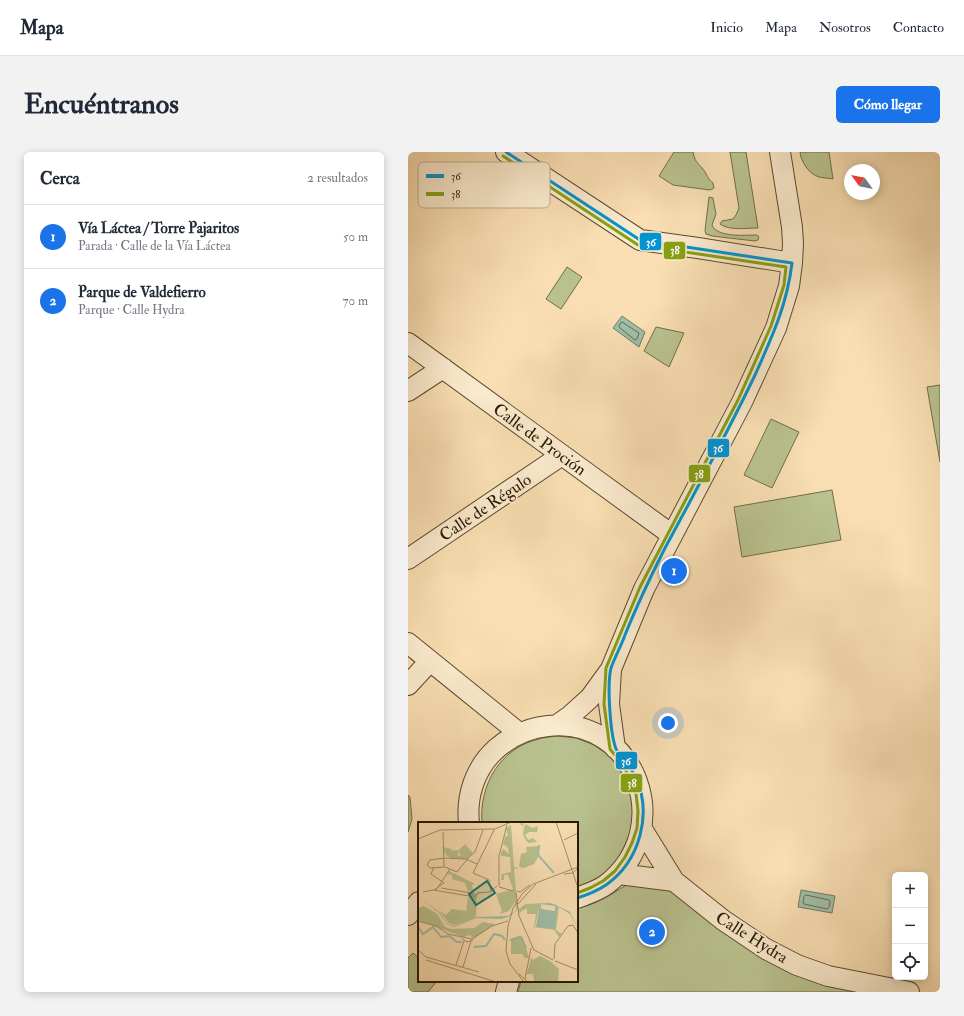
<!DOCTYPE html>
<html lang="es">
<meta charset="utf-8">
<style>
body{margin:0;font-family:"IM FELL Double Pica",serif;background:#f2f2f3;color:#1f2937}
.controls{position:absolute;right:12px;bottom:12px;display:grid;overflow:hidden;border-radius:6px;box-shadow:0 2px 10px #0003}
.controls button{width:36px;height:36px;display:grid;place-items:center;padding:0;border:0;border-bottom:1px solid #e0e1e3;background:#fff;color:#1f2937;font:20px sans-serif}
.compass{position:absolute;left:436px;top:12px;width:36px;height:36px;border-radius:50%;background:#fff;box-shadow:0 2px 10px #0003;rotate:303deg}
.you{position:absolute;left:260px;top:571px;width:14px;height:14px;margin:-10px;border:3px solid #fff;border-radius:50%;background:#1a73e8;box-shadow:0 0 0 6px #1a73e833}
.badge{display:grid;place-items:center;width:26px;height:26px;border-radius:50%;background:#1a73e8;color:#fff;font-size:13px;font-weight:700}
.pin{position:absolute;translate:-50% -50%;border:2px solid #fff;box-shadow:0 1px 4px #0006}
.list{margin:0;padding:0;list-style:none}
h2{display:flex;justify-content:space-between;align-items:center;height:52px;margin:0;padding:0 16px;font-size:17px}
h2 small{font-size:13px;font-weight:400;color:#747a83}
.list li{display:grid;grid-template-columns:26px 1fr auto;gap:12px;align-items:center;box-sizing:border-box;height:64px;padding:0 16px;border-top:1px solid #e0e1e3}
.list b{display:block;font-size:15px;white-space:nowrap}
.list p{margin:0;font-size:13px;white-space:nowrap;color:#747a83}
.list em{font-size:13px;font-style:normal;color:#747a83}
.icon{flex:none;width:22px;height:22px;fill:none;stroke:currentColor;stroke-width:2;stroke-linecap:round;stroke-linejoin:round}
.map{position:relative;flex:none;width:532px;height:840px;overflow:hidden;border-radius:6px}
header{display:flex;align-items:center;gap:24px;box-sizing:border-box;height:56px;padding:0 20px;background:#fff;border-bottom:1px solid #e0e1e3}
header strong{font-size:19px}
nav{display:flex;gap:22px;margin-inline-start:auto;font-size:14px}
.intro{display:flex;align-items:center;justify-content:space-between;box-sizing:border-box;height:96px;padding:0 24px}
h1{margin:0;font-size:28px}
.button{padding:10px 18px;border-radius:6px;background:#1a73e8;color:#fff;font-size:14px;font-weight:700}
main{display:flex;gap:24px;padding:0 24px}
aside{flex:1;background:#fff;border-radius:6px;box-shadow:0 2px 10px #0003}
.map>svg:first-child{display:block}
.green{fill:#b9c28f;stroke:#726c49}
.water{fill:#9fbda7;stroke:#707b65}
.lines{fill:none;stroke-linecap:round;stroke-linejoin:round}
.shore{stroke:#646a55;stroke-width:1}
.minor-casing{stroke:#5e492f;stroke-width:22}
.minor{stroke:#faeacd;stroke-width:20}
.bus-1-casing{stroke:#faeacd;stroke-width:6}
.bus-2-casing{stroke:#faeacd;stroke-width:6}
.bus-1{stroke:#0293d1;stroke-width:3}
.bus-2{stroke:#86a014;stroke-width:3}
.labels{text-anchor:middle;stroke-width:4;stroke-linejoin:round;paint-order:stroke}
.street-label{font-size:17px;fill:#2a1703;stroke:#faeacd}
.inset-river{fill:none;stroke:#9fbda7;stroke-width:2}
.inset-road{fill:none;stroke:#a68e6c;stroke-width:1}
.view{fill:#0f766e;fill-opacity:0.15;stroke:#0f766e;stroke-width:2}
.inset-edge{fill:none;stroke:#2a1703;stroke-width:2}
.key{fill:#faeacd;stroke:#bcab90;stroke-width:1}
.key-label{font-size:11px;fill:#2a1703}
.line-badge{stroke:#faeacd;stroke-width:1.5}
.badge-label{font-size:11px;text-anchor:middle;font-weight:bold;fill:#fff}
</style>
<header>
<strong>Mapa</strong>
<nav><a>Inicio</a><a>Mapa</a><a>Nosotros</a><a>Contacto</a></nav>
</header>
<div class="intro"><h1>Encuéntranos</h1><a class="button">Cómo llegar</a></div>
<main>
<aside>
<h2>Cerca<small>2 resultados</small></h2>
<ul class="list">
<li><span class="badge">1</span><div><b>Vía Láctea / Torre Pajaritos</b><p>Parada · Calle de la Vía Láctea</p></div><em>50 m</em></li>
<li><span class="badge">2</span><div><b>Parque de Valdefierro</b><p>Parque · Calle Hydra</p></div><em>70 m</em></li>
</ul>
</aside>
<div class="map">
<svg width="532" height="840" viewBox="0 0 532 840">
<rect width="100%" height="100%" fill="#f8deb2"/>
<filter id="stains"><feTurbulence type="fractalNoise" baseFrequency=".005" numOctaves="4"/><feColorMatrix values="0 0 0 0 .2 0 0 0 0 .09 0 0 0 0 .02 0 0 0 .5 -.17"/></filter>
<radialGradient id="worn" r=".72"><stop offset=".6" stop-color="#630" stop-opacity="0"/><stop offset="1" stop-color="#630" stop-opacity=".3"/></radialGradient>
<path class="green" d="M 266,0 L 285,0 C 287,12 292,12 297,20 C 300,25 300,27 305,31 L 306,36 L 302,38 L 265,33 L 251,24 Z
M 322,0 L 338,0 L 350,76 C 338,76 322,79 312,72 L 314,69 L 325,67 L 328,63 L 331,56 Z
M 392,0 L 421,0 L 425,27 C 420,26 415,26 411,25 C 401,22 393,10 392,0 Z
M 301,45 L 305,46 L 308,62 L 304,73 C 309,86 338,83 349,83 L 351,85 L 350,88 L 347,89 L 304,84 L 298,82 L 297,79 Z
M 159,115 L 174,125 L 153,157 L 138,147 Z
M 248,175 L 276,181 L 261,215 L 236,199 Z
M 532,233 L 532,310 L 519,235 Z
M 363,267 L 391,280 L 364,336 L 336,323 Z
M 424,338 L 433,388 L 334,405 L 326,355 Z
M 149,584 L 168,586 L 186,593 L 202,604 L 214,619 L 223,637 L 226,656 L 225,675 L 209,710 L 195,723 L 178,732 L 169,735 L 169,671 L 74,671 C 71,633 92,596 131,587 C 137,585 143,585 149,584 Z
M 0,643 L 2,645 L 4,667 L 0,680 Z
M 225,729 L 247,730 L 269,742 L 349,803 L 401,828 L 454,840 L 110,840 L 113,829 L 169,829 L 169,756 C 189,753 208,739 225,729 Z
M 5,801 L 11,806 L 11,829 L 29,829 L 20,840 L 0,840 L 0,806 Z"/>
<path class="water" d="M 214,164 L 237,180 L 231,195 L 205,176 Z
M 393,738 L 427,744 L 424,761 L 390,755 Z"/>
<g class="lines">
<path class="shore" d="M 214,170 L 231,181 L 229,187 L 227,188 L 212,176 L 211,174 Z
M 398,743 L 421,748 L 422,749 L 421,755 L 419,757 L 396,752 L 395,751 L 396,745 Z"/>
<defs>
<path id="minor" d="M 98,0 L 232,88 L 290,96 L 384,111
M 0,191 L 264,383
M 0,239 L 35,216
M 0,407 L 154,303
M 0,491 L 111,581
M 203,517 L 201,552 L 207,596
M 0,533 L 22,509
M 149,573 L 162,564 L 182,546 L 203,517 L 236,437 L 334,250 L 368,176 L 381,134 L 384,111 L 385,92 L 384,75 L 372,0
M 61,671 C 58,644 67,616 88,597 C 103,584 120,576 140,574 C 228,564 269,677 199,732 C 190,739 179,742 169,746
M 234,677 L 266,729 L 315,768 L 358,797 L 389,813 L 420,824 L 501,840
M 211,722 L 266,729
M 0,763 L 11,750
M 98,840 L 101,829"/>
</defs>
<use href="#minor" class="minor-casing"/>
<use href="#minor" class="minor"/>
<defs>
<path id="bus-1" d="M 98,0 L 232,88 L 384,111 C 379,153 364,185 347,223 C 319,282 287,340 256,398 C 242,426 229,453 217,483 C 213,494 207,505 203,516 C 199,532 202,578 207,594 C 208,600 214,604 218,608 C 221,613 224,619 227,624 C 245,661 232,709 198,733 C 189,739 179,743 169,746"/>
<path id="bus-2" d="M 95,4 L 230,93 L 378,115 L 376,133 L 363,174 L 330,248 L 232,435 L 198,516 L 196,552 L 202,597 L 214,612 L 222,626 L 228,642 L 230,659 L 229,676 L 224,691 L 217,705 L 207,719 L 195,729 L 182,736 L 169,741"/>
</defs>
<use href="#bus-1" class="bus-1-casing"/>
<use href="#bus-2" class="bus-2-casing"/>
<use href="#bus-1" class="bus-1"/>
<use href="#bus-2" class="bus-2"/>
</g>
<g class="labels">
<g class="street-label">
<text transform="translate(132 287) rotate(36)" y="6">Calle de Proción</text>
<text transform="translate(77 355) rotate(-34)" y="6">Calle de Régulo</text>
<text transform="translate(344 785) rotate(32)" y="6">Calle Hydra</text>
</g>
</g>
<g transform="translate(10 670)">
<rect width="160" height="160" fill="#f8deb2"/>
<path d="M 104,0 L 106,5 L 108,2 L 114,6 L 120,4 L 119,10 L 111,10 L 107,13 L 110,18 L 115,16 L 119,20 L 110,21 L 105,13 L 106,5 L 102,2 ZM 93,3 L 96,45 L 101,46 L 96,47 L 100,86 L 98,88 L 97,80 L 91,89 L 81,92 L 84,89 L 78,72 L 95,67 L 90,53 L 86,53 L 86,58 L 83,58 L 84,52 L 93,50 L 92,35 L 83,34 L 83,31 L 85,27 L 91,32 L 90,26 L 85,23 L 90,25 L 85,22 L 87,15 L 90,13 L 88,7 ZM 47,22 L 55,31 L 49,37 L 32,36 L 27,32 L 25,25 L 34,27 L 33,29 L 41,28 L 40,34 L 47,32 L 42,33 L 41,28 ZM 120,24 L 121,34 L 116,42 L 106,46 L 101,45 L 103,32 L 109,30 L 108,25 ZM 31,49 L 57,62 L 54,63 L 55,69 L 50,69 L 47,61 L 34,57 L 34,53 L 28,52 ZM 56,70 L 59,72 L 58,95 L 37,103 L 32,102 L 21,89 L 28,93 L 34,87 L 48,89 L 50,75 ZM 122,82 L 117,104 L 136,107 L 138,84 L 141,85 L 138,108 L 144,112 L 141,115 L 136,108 L 116,105 L 118,92 L 109,92 L 109,86 L 101,91 L 101,87 L 106,83 ZM 6,84 L 19,92 L 27,105 L 33,107 L 56,106 L 65,100 L 77,102 L 55,117 L 52,113 L 45,115 L 0,98 L 0,86 ZM 100,114 L 105,116 L 111,136 L 107,136 L 104,132 L 93,132 L 93,118 ZM 122,134 L 132,139 L 141,147 L 140,160 L 116,159 L 115,152 L 109,152 L 113,136 L 115,138 Z" fill="#b9c28f"/>
<path d="M 0,75 L 21,90 L 30,102 L 36,104 L 58,95 L 90,94 L 108,82 L 131,81 L 136,82 L 152,90 L 160,107 L 152,92 L 139,84 L 137,107 L 118,105 L 122,82 L 106,83 L 92,94 L 83,97 L 58,96 L 36,105 L 29,102 L 21,91 ZM 123,82 L 137,84 L 137,89 L 123,87 Z" fill="#9fbda7" fill-rule="evenodd"/>
<path class="inset-river" d="M 121,23 L 120,33 L 136,51M 0,105 L 5,112 L 15,105 L 23,115 L 31,114 L 39,120 L 44,120M 92,118 L 103,115 L 108,126M 56,125 L 68,124 L 76,112 L 84,114 L 87,118"/>
<path class="inset-road" d="M 138,0 L 160,66M 25,10 L 26,44M 0,17 L 22,8 L 77,7 L 93,0M 146,18 L 160,11M 59,42 L 50,38 L 48,38 L 48,37 L 47,37 L 27,36 L 12,38 L 9,43 L 12,46 L 27,45 L 39,50 L 43,45 L 46,41 L 49,38 L 51,35 L 57,30 L 65,8M 16,45 L 13,52 L 26,61 L 16,68M 146,52 L 155,51 L 160,46M 81,64 L 81,34 L 89,3M 81,65 L 95,69M 23,66 L 54,71 L 56,75 L 61,71M 18,68 L 32,47M 99,69 L 102,70 L 112,63M 5,70 L 15,68 L 51,74 L 54,72M 73,70 L 71,58 L 55,51 L 76,8M 59,71 L 72,70 L 79,64M 98,71 L 101,94M 100,82 L 118,62M 101,94 L 116,128 L 135,138M 0,99 L 18,104 L 30,112 L 54,117 L 74,104 L 90,99M 44,117 L 49,120 L 55,118M 0,128 L 8,135 L 61,150M 136,137 L 137,122 L 150,104 L 155,103 L 160,111M 8,138 L 75,159M 137,139 L 160,148M 38,143 L 46,119M 45,145 L 53,119M 101,152 L 110,160M 107,157 L 113,126M 106,160 L 92,142 L 88,129 L 90,104 L 95,86 L 104,72 L 115,62 L 160,45"/>
<path class="view" d="M 69,59 L 77,71 L 58,83 L 51,72 Z"/>
<rect width="160" height="160" class="inset-edge"/>
</g>
<rect x="10" y="10" width="132" height="46" rx="6" class="key"/>
<rect x="18" y="22" width="18" height="4" fill="#0293d1"/>
<rect x="18" y="40" width="18" height="4" fill="#86a014"/>
<g class="key-label">
<text x="43" y="28">36</text>
<text x="43" y="46">38</text>
</g>
<g class="line-badge">
<rect x="231" y="80" width="23" height="19" rx="4" fill="#0293d1"/>
<rect x="255" y="89" width="23" height="19" rx="4" fill="#86a014"/>
<rect x="299" y="286" width="23" height="20" rx="4" fill="#0293d1"/>
<rect x="280" y="312" width="23" height="19" rx="4" fill="#86a014"/>
<rect x="207" y="599" width="23" height="19" rx="4" fill="#0293d1"/>
<rect x="212" y="621" width="23" height="20" rx="4" fill="#86a014"/>
</g>
<g class="badge-label">
<text x="243" y="94">36</text>
<text x="267" y="102">38</text>
<text x="310" y="300">36</text>
<text x="291" y="326">38</text>
<text x="218" y="613">36</text>
<text x="224" y="635">38</text>
</g>
<rect width="100%" height="100%" filter="url(#stains)"/>
<rect width="100%" height="100%" fill="url(#worn)"/>
</svg>
<div class="controls">
<button>+</button>
<button>−</button>
<button><svg class="icon" aria-label="locate" viewBox="0 0 24 24"><circle cx="12" cy="12" r="6"/><path d="M12 2v4M12 18v4M2 12h4M18 12h4"/></svg></button>
</div>
<svg class="compass" viewBox="-18 -18 36 36"><path d="M0-13l5 13h-10z" fill="#e53935"/><path d="M0 13l5-13h-10z" fill="#747a83"/></svg>
<div class="you"></div>
<div class="pin badge" style="left:266px;top:419px">1</div>
<div class="pin badge" style="left:244px;top:780px">2</div>
</div>
</main>
